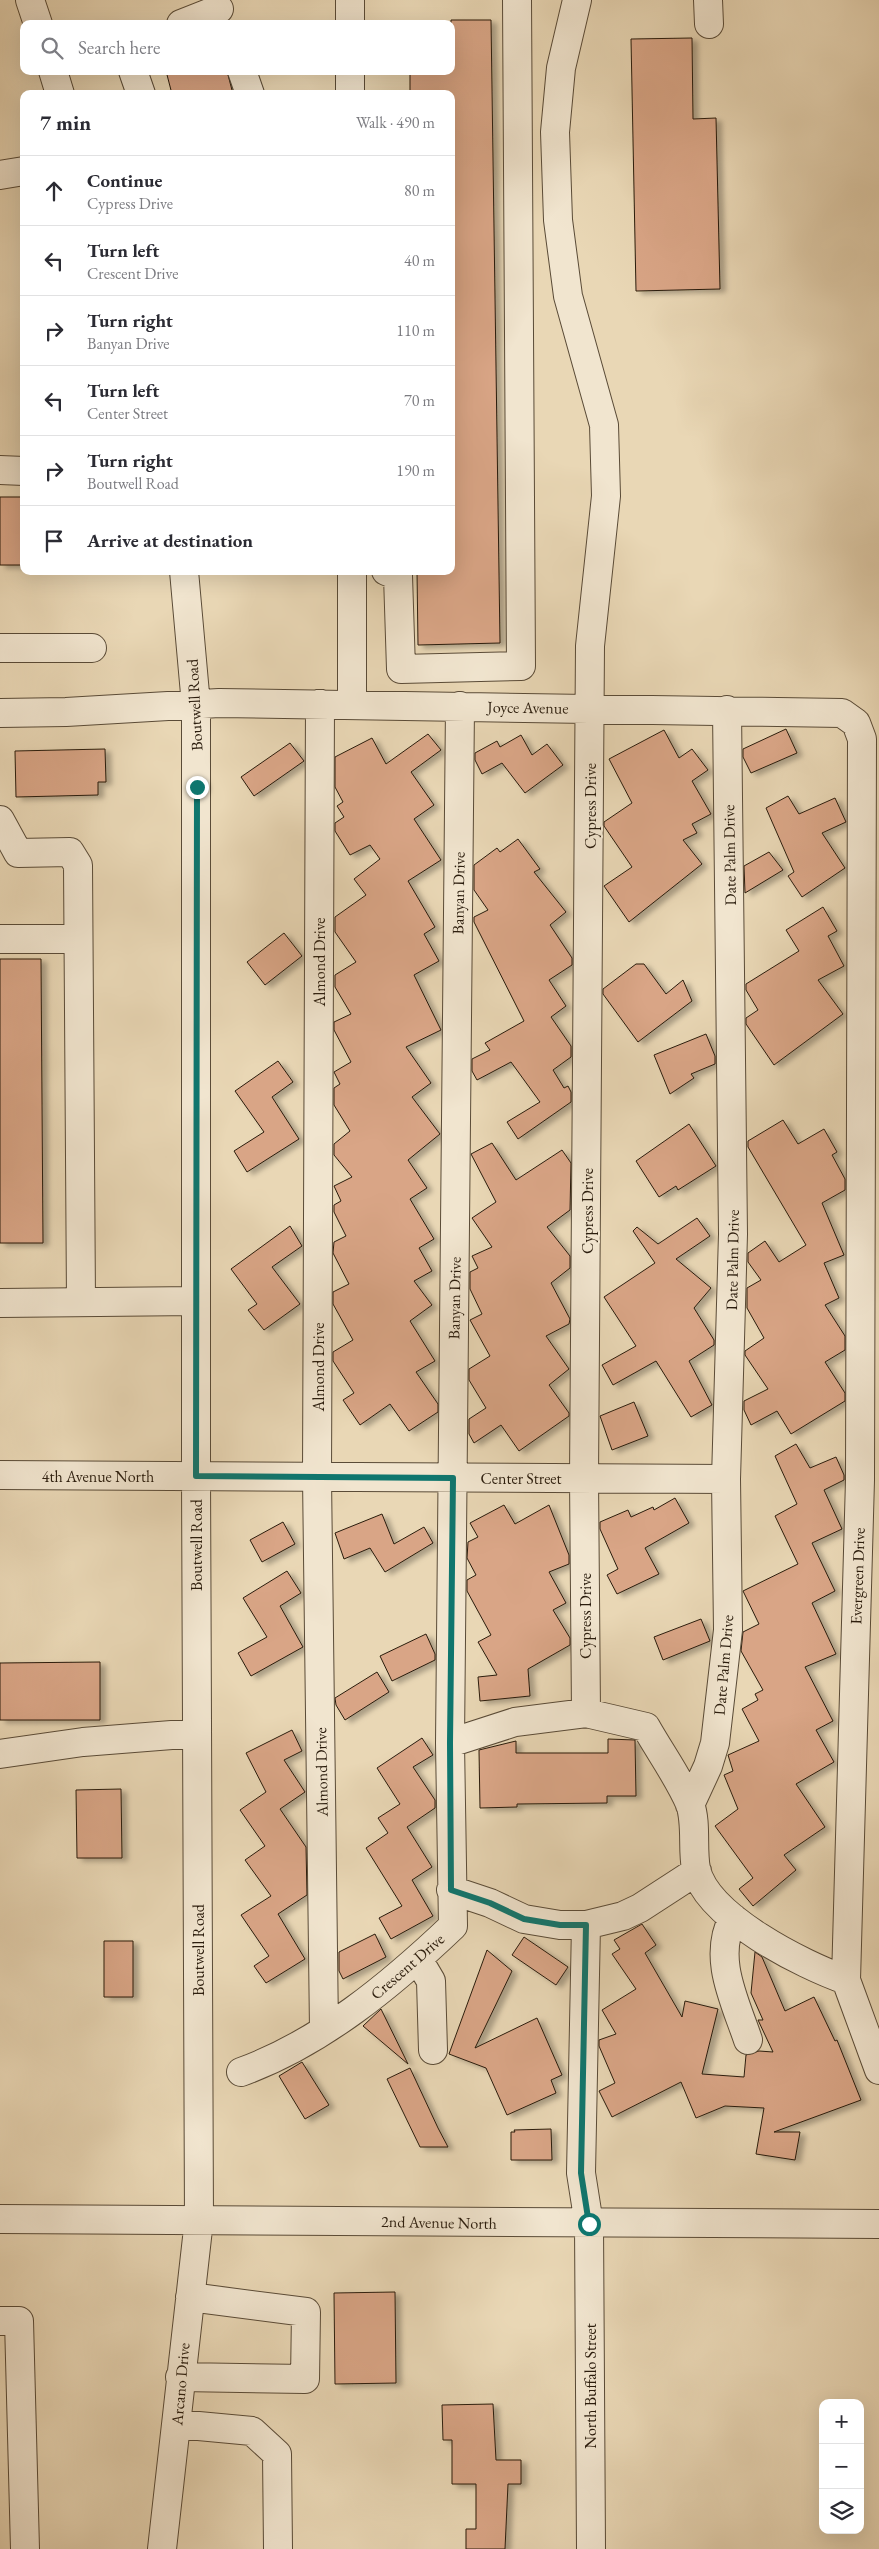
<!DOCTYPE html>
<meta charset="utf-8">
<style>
body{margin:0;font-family:"EB Garamond",serif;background:#f7f7f7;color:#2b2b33}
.controls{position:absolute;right:15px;bottom:15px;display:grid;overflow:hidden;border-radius:10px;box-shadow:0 5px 20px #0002}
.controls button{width:45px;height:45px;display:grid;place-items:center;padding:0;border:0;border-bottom:1px solid #e1e1e2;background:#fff;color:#2b2b33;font:25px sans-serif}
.stop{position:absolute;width:15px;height:15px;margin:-11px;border:4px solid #0f766e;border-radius:50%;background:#fff}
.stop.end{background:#0f766e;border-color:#fff;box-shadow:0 1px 5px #0008}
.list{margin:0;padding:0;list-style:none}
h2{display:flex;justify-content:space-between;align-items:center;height:65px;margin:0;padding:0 20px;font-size:21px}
h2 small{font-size:16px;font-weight:400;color:#7c7c81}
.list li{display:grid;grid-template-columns:32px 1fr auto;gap:15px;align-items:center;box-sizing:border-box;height:70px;padding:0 20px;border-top:1px solid #e1e1e2}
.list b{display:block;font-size:19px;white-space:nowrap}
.list p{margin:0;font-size:16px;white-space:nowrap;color:#7c7c81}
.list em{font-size:16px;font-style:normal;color:#7c7c81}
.icon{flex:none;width:28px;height:28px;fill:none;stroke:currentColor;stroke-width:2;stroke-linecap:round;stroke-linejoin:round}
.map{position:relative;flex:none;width:879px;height:2549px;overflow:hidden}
.search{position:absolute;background:#fff;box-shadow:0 5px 20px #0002;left:20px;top:20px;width:435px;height:55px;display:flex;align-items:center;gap:12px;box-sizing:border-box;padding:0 18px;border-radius:10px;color:#7c7c81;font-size:19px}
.panel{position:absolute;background:#fff;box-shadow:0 5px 20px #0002;left:20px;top:90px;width:435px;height:485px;border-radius:10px}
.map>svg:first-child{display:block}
.building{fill:#d9a586;stroke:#2a1c0d;filter:url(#shadow)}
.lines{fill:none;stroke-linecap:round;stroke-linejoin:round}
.minor-casing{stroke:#5a4b37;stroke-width:30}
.minor{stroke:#f1e5cf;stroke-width:28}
.route{stroke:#0f766e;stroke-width:6}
.labels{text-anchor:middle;stroke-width:4;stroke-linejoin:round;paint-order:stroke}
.street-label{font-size:16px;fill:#2a1c0d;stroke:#f1e5cf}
</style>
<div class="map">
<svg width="879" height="2549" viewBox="0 0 879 2549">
<defs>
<filter id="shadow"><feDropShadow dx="5.5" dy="3" stdDeviation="2.5" flood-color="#0004"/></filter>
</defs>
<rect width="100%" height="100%" fill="#e9d7b5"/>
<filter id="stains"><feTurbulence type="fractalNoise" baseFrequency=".004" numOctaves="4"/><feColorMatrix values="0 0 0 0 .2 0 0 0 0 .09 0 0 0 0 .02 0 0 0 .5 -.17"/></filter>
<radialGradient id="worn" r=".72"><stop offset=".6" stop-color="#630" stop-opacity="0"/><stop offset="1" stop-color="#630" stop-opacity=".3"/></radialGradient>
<path class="building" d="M 451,20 L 491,20 L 500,643 L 418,645 L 417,571 L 451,571 L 451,94 L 410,94 L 410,71 L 451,71 Z
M 692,38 L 693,119 L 716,118 L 720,289 L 636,291 L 631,39 Z
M 166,71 L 227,71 L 233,94 L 172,94 Z
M 0,497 L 24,497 L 24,565 L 0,565 Z
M 786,729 L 797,753 L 751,773 L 743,757 L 743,749 Z
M 664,730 L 679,758 L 692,749 L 708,770 L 692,781 L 711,814 L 692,824 L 697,833 L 683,840 L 702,864 L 629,922 L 604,886 L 632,867 L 604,826 L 604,822 L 632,803 L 609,759 Z
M 428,734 L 441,750 L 411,772 L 434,805 L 414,819 L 441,860 L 408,881 L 435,927 L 424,934 L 439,961 L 414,975 L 441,1030 L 406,1047 L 431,1083 L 412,1097 L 440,1134 L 408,1160 L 427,1188 L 410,1199 L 434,1239 L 419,1248 L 432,1271 L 414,1281 L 432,1305 L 410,1321 L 435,1361 L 416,1372 L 438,1404 L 438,1412 L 409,1431 L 390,1404 L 360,1425 L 343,1400 L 354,1393 L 333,1361 L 333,1352 L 353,1340 L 333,1304 L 333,1292 L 349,1284 L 333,1253 L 334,1242 L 346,1236 L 334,1212 L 334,1205 L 341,1201 L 334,1186 L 352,1177 L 334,1155 L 334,1144 L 350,1131 L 334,1105 L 334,1088 L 340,1084 L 334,1072 L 351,1062 L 334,1030 L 334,1022 L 351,1014 L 335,987 L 335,975 L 356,962 L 335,932 L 335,917 L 366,895 L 354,879 L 380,859 L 370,845 L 350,855 L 335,831 L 335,823 L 344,817 L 337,806 L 343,802 L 335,787 L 335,757 L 372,738 L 386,764 Z
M 521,735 L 532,755 L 547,744 L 563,765 L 525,793 L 502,763 L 482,774 L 475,760 L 475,753 L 497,741 L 500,747 Z
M 290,743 L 304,761 L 254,796 L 241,777 Z
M 105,749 L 106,782 L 98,782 L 98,795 L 16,797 L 15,751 Z
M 788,796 L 799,814 L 835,798 L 846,822 L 822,833 L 845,868 L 802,897 L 788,876 L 794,872 L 766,808 Z
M 518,839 L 540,869 L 534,872 L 566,912 L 550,925 L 572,958 L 572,965 L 549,980 L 566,1006 L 551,1017 L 571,1046 L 571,1057 L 553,1070 L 564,1088 L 568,1086 L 571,1092 L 571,1102 L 518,1139 L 507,1122 L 540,1102 L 511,1062 L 477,1080 L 472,1071 L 472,1059 L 490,1050 L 485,1043 L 524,1021 L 474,922 L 474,917 L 488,910 L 474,890 L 474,865 L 497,848 L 500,852 Z
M 769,852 L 783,870 L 745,893 L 744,866 Z
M 823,907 L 837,931 L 828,936 L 844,966 L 818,980 L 843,1014 L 774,1065 L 746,1024 L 746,1018 L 758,1010 L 746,990 L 746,984 L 799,951 L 786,930 Z
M 284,933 L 302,956 L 265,985 L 247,962 Z
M 0,959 L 41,959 L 43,1243 L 0,1243 Z
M 636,964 L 644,964 L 666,994 L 683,980 L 692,1001 L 638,1042 L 603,994 L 603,989 Z
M 706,1034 L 715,1056 L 715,1064 L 691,1074 L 694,1078 L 670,1094 L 654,1055 Z
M 278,1061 L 293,1082 L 272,1097 L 299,1139 L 247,1172 L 234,1151 L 264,1132 L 235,1091 Z
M 783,1120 L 798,1144 L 824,1129 L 837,1152 L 832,1155 L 845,1179 L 845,1190 L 822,1203 L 844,1255 L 824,1263 L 839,1298 L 825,1305 L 845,1336 L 845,1350 L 825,1362 L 845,1393 L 845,1401 L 791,1434 L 777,1411 L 751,1425 L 744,1410 L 744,1401 L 768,1389 L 745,1355 L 745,1351 L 764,1338 L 747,1308 L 747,1288 L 761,1280 L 748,1262 L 748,1253 L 765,1241 L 779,1262 L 806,1245 L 748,1147 L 748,1141 Z
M 689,1124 L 716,1166 L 678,1190 L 676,1186 L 659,1197 L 636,1161 Z
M 492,1143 L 516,1180 L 562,1150 L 571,1163 L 570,1210 L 547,1227 L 570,1256 L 570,1268 L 551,1283 L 570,1319 L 569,1324 L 546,1336 L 569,1369 L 549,1385 L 569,1413 L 569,1416 L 519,1451 L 501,1425 L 474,1443 L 469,1434 L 469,1419 L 486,1408 L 469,1380 L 469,1369 L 490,1356 L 470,1320 L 482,1314 L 470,1289 L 470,1272 L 478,1268 L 472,1256 L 492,1247 L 472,1218 L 496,1202 L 471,1154 Z
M 697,1218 L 710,1236 L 676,1259 L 711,1288 L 694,1308 L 714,1340 L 714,1345 L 689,1361 L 712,1405 L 691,1417 L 656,1361 L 613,1385 L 602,1365 L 636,1346 L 604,1297 L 655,1263 L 633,1231 L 637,1227 L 658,1244 Z
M 290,1226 L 302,1246 L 272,1267 L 300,1304 L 264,1330 L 248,1310 L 257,1304 L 231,1269 Z
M 634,1402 L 648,1436 L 612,1450 L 600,1416 Z
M 796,1444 L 810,1468 L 836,1457 L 844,1475 L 844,1480 L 824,1490 L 842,1529 L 812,1543 L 835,1591 L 812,1603 L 836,1654 L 805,1667 L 833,1721 L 816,1730 L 834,1762 L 796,1784 L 825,1827 L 784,1855 L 796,1870 L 753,1906 L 739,1889 L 753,1878 L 715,1826 L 738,1809 L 724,1775 L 733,1771 L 728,1755 L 759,1741 L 742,1709 L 758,1700 L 755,1694 L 763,1690 L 741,1651 L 743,1632 L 759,1624 L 743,1591 L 798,1564 L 775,1516 L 797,1504 L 775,1456 Z
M 675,1498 L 689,1523 L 645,1548 L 659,1574 L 617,1594 L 607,1575 L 618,1569 L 600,1529 L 600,1522 L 628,1510 L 631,1517 L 653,1507 L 654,1510 Z
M 504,1505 L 515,1524 L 549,1505 L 569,1555 L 569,1564 L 549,1572 L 566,1603 L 553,1610 L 570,1638 L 570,1645 L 528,1669 L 530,1696 L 480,1701 L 478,1677 L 497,1675 L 478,1642 L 491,1635 L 467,1591 L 467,1580 L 476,1575 L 467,1558 L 468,1542 L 478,1537 L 470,1523 Z
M 382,1514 L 394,1544 L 424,1527 L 433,1543 L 385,1572 L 370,1548 L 344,1559 L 335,1533 Z
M 283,1522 L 295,1544 L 262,1562 L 250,1540 Z
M 287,1571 L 301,1593 L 280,1606 L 303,1647 L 251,1676 L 238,1653 L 267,1637 L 243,1598 Z
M 701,1619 L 710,1641 L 663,1660 L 654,1637 Z
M 426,1634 L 435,1654 L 435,1660 L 392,1681 L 380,1656 Z
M 100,1662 L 100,1720 L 0,1720 L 0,1663 Z
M 377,1672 L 389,1692 L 345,1720 L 336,1705 L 335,1698 Z
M 292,1730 L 302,1751 L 284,1760 L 305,1792 L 280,1809 L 306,1847 L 307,1895 L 278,1914 L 305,1959 L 266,1983 L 254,1966 L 269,1956 L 241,1915 L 271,1896 L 245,1860 L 265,1846 L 240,1810 L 266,1792 L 246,1753 Z
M 422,1738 L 433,1755 L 413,1767 L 435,1800 L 435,1808 L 407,1827 L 432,1867 L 412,1880 L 433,1916 L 391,1939 L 379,1918 L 402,1906 L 366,1848 L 388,1833 L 378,1818 L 400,1804 L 377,1768 Z
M 608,1739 L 635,1740 L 636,1796 L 607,1796 L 607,1803 L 517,1804 L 517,1807 L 480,1808 L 479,1750 L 516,1741 L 516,1753 L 608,1753 Z
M 121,1789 L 122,1858 L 77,1858 L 76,1790 Z
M 642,1924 L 656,1945 L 645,1953 L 682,2017 L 685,2001 L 718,2009 L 702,2074 L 744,2077 L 746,2055 L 759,2051 L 773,2052 L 758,2020 L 763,2020 L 751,1993 L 755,1952 L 762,1957 L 785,2011 L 814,1997 L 835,2041 L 837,2040 L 861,2100 L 774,2132 L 800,2132 L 795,2160 L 756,2154 L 764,2108 L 725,2106 L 696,2118 L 681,2082 L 612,2117 L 599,2091 L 615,2083 L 599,2046 L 599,2040 L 616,2034 L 602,2010 L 636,1989 L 612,1954 L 620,1949 L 614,1940 Z
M 375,1934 L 386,1957 L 343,1979 L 339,1971 L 339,1952 Z
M 524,1937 L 568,1967 L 556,1985 L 512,1955 Z
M 104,1941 L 133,1941 L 133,1997 L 104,1997 Z
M 487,1950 L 512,1971 L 475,2048 L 537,2018 L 562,2075 L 551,2080 L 556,2093 L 507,2115 L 486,2068 L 449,2054 Z
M 381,2009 L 408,2064 L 363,2026 Z
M 302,2062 L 329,2105 L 305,2119 L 279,2076 Z
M 410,2068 L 438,2128 L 448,2147 L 420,2147 L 387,2079 Z
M 551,2129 L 552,2160 L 511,2160 L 511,2132 L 515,2132 L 514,2130 Z
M 395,2292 L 396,2383 L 335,2384 L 334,2293 Z
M 493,2404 L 496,2460 L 521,2460 L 521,2484 L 508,2484 L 505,2549 L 466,2549 L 466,2529 L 476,2529 L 476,2484 L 452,2484 L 452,2440 L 443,2440 L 442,2405 Z"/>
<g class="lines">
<defs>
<path id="minor" d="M 30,0 L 38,24
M 350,0 L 350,24
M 577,0 L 561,68 L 555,132 L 558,220 L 568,296 L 604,425 L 606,496 L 590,646 L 584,1478 L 586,1713
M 708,0 L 709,24
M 181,24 L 219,9
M 53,71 L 60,94
M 133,71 L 141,94
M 242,71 L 250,94
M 350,71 L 350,94
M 0,175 L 24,171
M 0,470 L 24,471
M 352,571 L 352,705
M 386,571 L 398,576 L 401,669 L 521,666 L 517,0
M 0,648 L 92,648
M 320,704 L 317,1477 L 324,2030
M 0,713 L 66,712 L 219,703 L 842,713 L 856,723 L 862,739 L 860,1480 L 846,1980
M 0,820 L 18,853 L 70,852 L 78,865 L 81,1302
M 0,939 L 78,939
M 0,1303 L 196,1301
M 0,1475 L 726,1479
M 450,1743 L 515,1722 L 586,1713 L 646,1727 C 660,1752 679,1778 690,1804 C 697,1823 692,1849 696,1869 C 707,1917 803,1965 846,1980 L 879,2070
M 0,1754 L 83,1742 L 197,1733
M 690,1805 L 708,1766 L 715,1743 L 728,1630 L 726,1479 L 733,1234 L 727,710
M 451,1890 L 490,1903 L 524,1919 L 560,1925 L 586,1925 L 623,1916 L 640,1908 L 697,1871
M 733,1918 C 712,1958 735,2001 748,2040
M 586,1925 L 581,2173 L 589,2224 L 591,2549
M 418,1959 L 431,1981 L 433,2050
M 241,2072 C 321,2043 391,1985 453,1926 L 450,1743 L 460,706
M 0,2219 L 879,2224
M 0,2321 L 19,2321 L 25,2549
M 180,2377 L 305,2379 L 306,2312 L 190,2297
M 177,2424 L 252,2431 L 277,2454 L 278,2549
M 162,2549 L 199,2220 L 196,1476 L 196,705 L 184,571"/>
</defs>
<use href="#minor" class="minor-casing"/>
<use href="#minor" class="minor"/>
</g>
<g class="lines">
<path class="route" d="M 197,787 L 196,1476 L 453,1478 L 450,1743 L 451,1890 L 490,1903 L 524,1919 L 560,1925 L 586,1925 L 581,2173 L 589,2224"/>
</g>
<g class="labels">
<g class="street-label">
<text transform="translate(194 705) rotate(-93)" y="6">Boutwell Road</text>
<text transform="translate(528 707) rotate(1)" y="6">Joyce Avenue</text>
<text transform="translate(590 806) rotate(-90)" y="6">Cypress Drive</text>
<text transform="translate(729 855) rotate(-91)" y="6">Date Palm Drive</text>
<text transform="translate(458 893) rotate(-89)" y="6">Banyan Drive</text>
<text transform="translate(319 962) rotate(-90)" y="6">Almond Drive</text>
<text transform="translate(587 1211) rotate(-90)" y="6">Cypress Drive</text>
<text transform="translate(732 1260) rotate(-89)" y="6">Date Palm Drive</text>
<text transform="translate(454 1298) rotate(-89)" y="6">Banyan Drive</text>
<text transform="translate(318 1367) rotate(-90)" y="6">Almond Drive</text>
<text x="98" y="1482">4th Avenue North</text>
<text x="521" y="1484">Center Street</text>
<text transform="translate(196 1545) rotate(-90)" y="6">Boutwell Road</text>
<text transform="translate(857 1576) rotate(-88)" y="6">Evergreen Drive</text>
<text transform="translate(585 1616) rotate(-90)" y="6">Cypress Drive</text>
<text transform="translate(723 1665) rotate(-85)" y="6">Date Palm Drive</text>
<text transform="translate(321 1772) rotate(-91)" y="6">Almond Drive</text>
<text transform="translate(198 1950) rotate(-90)" y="6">Boutwell Road</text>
<text transform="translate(407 1966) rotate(-41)" y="6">Crescent Drive</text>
<text transform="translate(439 2222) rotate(1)" y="6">2nd Avenue North</text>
<text transform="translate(180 2384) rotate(-85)" y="6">Arcano Drive</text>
<text transform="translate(590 2386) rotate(-90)" y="6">North Buffalo Street</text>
</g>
</g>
<rect width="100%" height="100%" filter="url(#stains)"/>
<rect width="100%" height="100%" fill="url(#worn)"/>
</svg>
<div class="controls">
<button>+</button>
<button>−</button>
<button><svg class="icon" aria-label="layers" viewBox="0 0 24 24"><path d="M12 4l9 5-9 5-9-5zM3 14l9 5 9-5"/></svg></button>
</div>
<div class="stop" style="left:589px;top:2224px"></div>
<div class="stop end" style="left:197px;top:787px"></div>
<div class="search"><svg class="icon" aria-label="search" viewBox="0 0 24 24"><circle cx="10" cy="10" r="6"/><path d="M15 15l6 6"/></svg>Search here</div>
<section class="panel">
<h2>7 min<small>Walk · 490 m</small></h2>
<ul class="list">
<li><svg class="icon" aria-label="ahead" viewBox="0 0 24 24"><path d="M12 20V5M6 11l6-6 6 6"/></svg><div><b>Continue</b><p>Cypress Drive</p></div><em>80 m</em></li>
<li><svg class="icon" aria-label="left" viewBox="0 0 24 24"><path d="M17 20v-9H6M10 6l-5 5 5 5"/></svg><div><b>Turn left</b><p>Crescent Drive</p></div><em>40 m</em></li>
<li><svg class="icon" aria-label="right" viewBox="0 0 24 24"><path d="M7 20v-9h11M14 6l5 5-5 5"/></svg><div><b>Turn right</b><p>Banyan Drive</p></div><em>110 m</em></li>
<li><svg class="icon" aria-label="left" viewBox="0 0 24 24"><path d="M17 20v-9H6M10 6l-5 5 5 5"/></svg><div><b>Turn left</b><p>Center Street</p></div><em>70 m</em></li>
<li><svg class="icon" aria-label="right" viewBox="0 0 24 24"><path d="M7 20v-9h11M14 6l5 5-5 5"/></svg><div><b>Turn right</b><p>Boutwell Road</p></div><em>190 m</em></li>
<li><svg class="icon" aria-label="arrive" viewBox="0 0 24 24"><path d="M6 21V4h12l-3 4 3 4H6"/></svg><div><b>Arrive at destination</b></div></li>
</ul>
</section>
</div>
